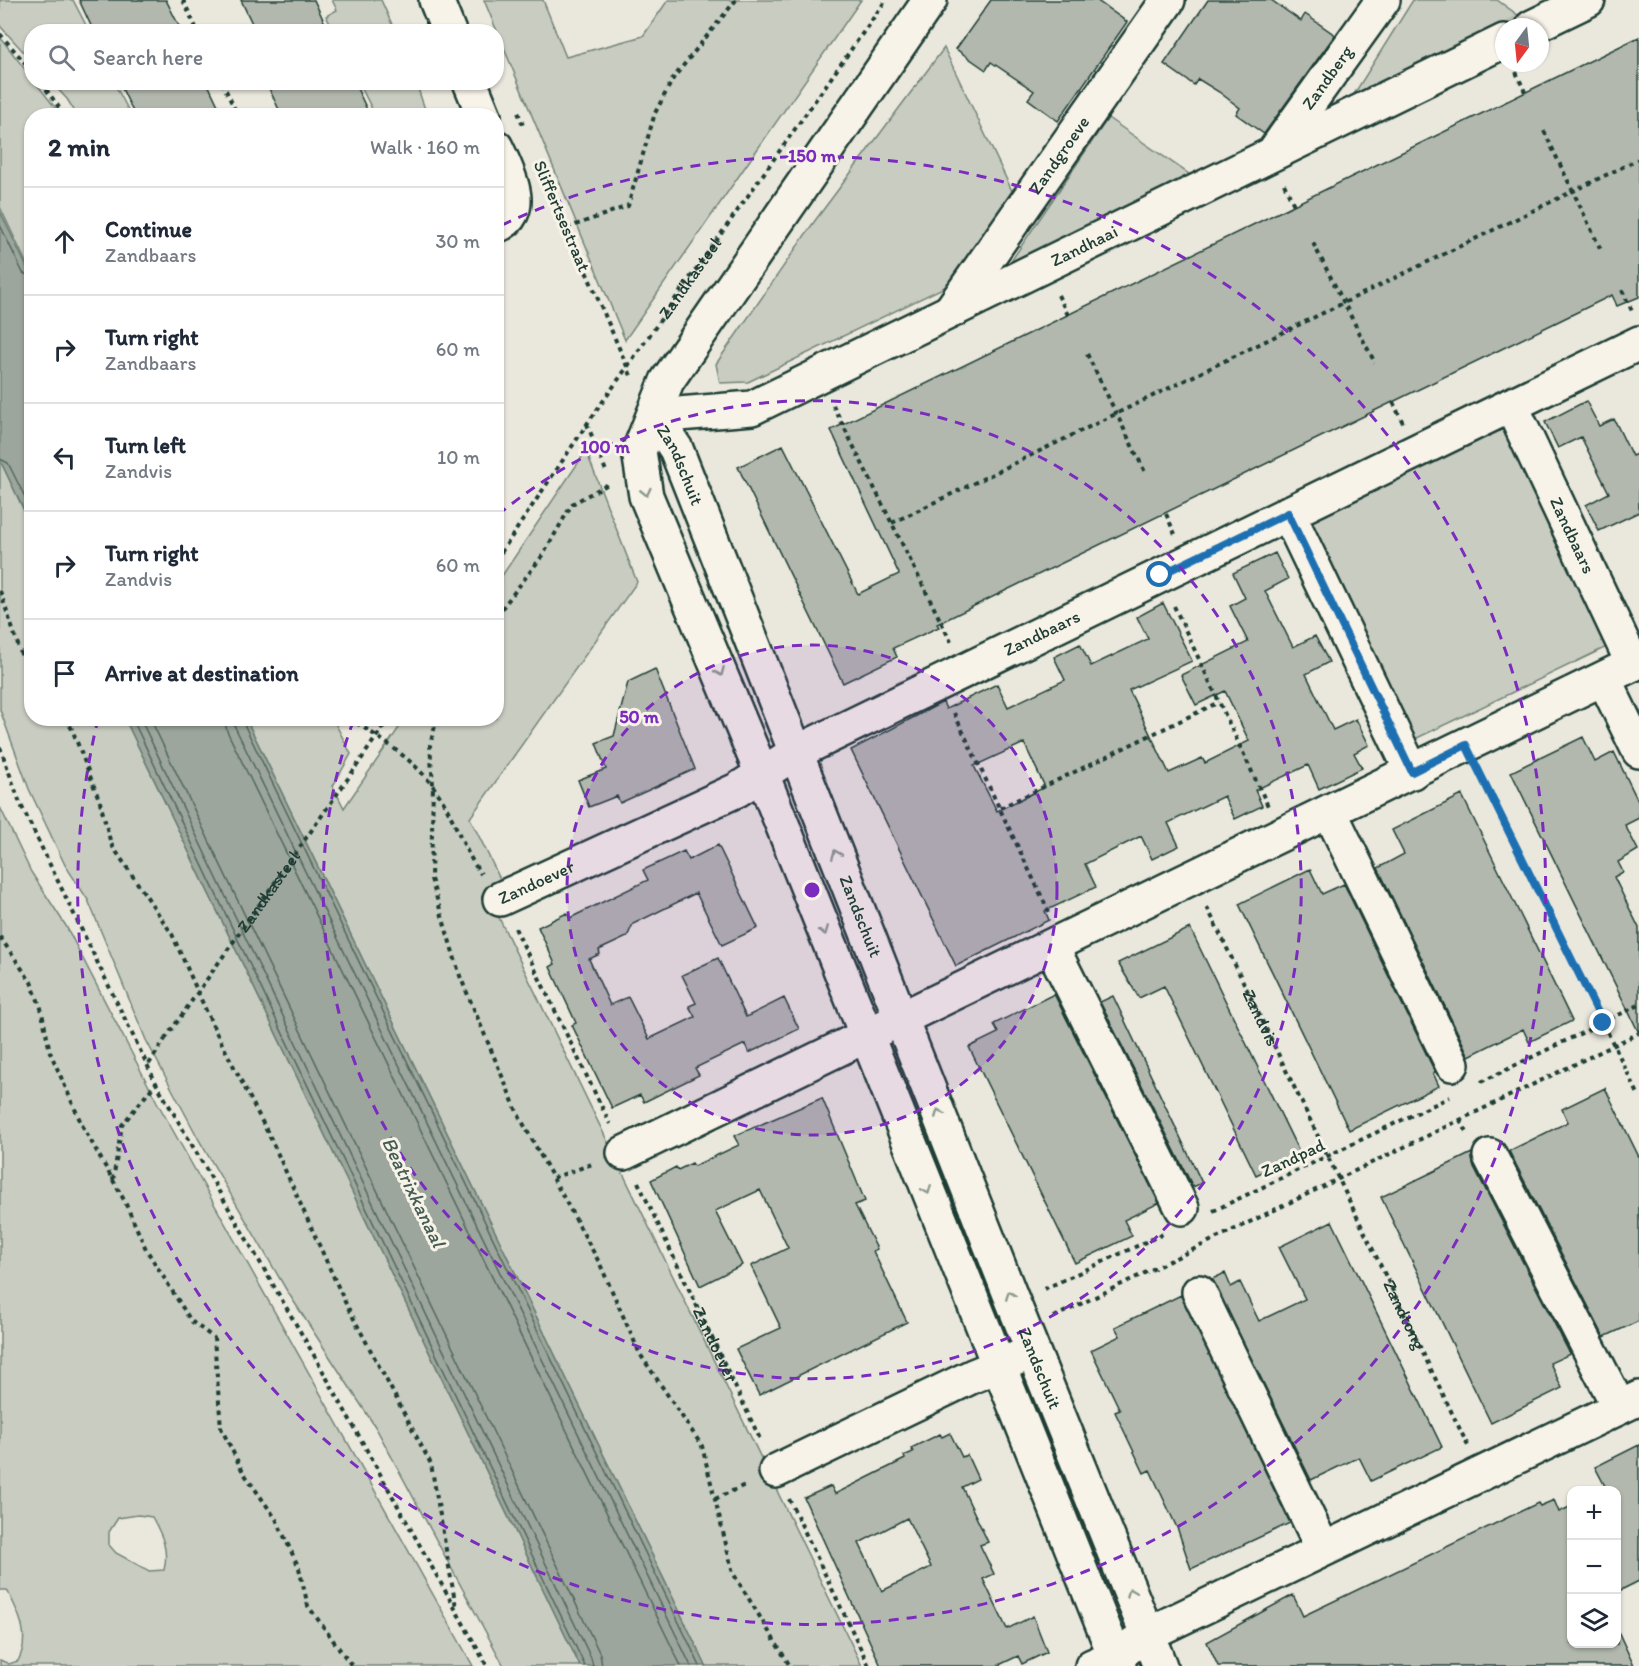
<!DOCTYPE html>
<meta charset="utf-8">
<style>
body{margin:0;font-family:Itim,sans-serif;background:#f2f2f3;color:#1f2937}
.controls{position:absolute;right:18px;bottom:18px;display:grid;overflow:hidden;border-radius:12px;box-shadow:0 2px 4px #0004}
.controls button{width:54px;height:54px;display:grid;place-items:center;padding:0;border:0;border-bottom:2px solid #e0e1e3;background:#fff;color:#1f2937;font:30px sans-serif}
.compass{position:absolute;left:1495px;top:18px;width:54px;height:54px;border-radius:50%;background:#fff;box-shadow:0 2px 4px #0004;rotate:195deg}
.stop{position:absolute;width:18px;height:18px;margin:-14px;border:4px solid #1f6fb2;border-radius:50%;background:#fff}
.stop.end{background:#1f6fb2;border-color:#fff;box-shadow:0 2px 6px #0008}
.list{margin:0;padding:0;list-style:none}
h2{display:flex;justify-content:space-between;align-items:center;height:78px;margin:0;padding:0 24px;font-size:26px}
h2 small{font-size:20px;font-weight:400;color:#747a83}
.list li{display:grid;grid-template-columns:39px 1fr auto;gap:18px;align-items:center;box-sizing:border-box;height:108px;padding:0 24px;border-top:2px solid #e0e1e3}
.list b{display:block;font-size:22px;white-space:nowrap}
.list p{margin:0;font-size:20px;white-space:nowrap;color:#747a83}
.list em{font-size:20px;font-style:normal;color:#747a83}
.icon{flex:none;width:33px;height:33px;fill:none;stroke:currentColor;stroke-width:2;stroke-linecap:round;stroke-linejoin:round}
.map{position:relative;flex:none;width:1639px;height:1666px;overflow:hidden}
.search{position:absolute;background:#fff;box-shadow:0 2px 4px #0004;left:24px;top:24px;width:480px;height:66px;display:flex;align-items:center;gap:15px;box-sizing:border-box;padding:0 21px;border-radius:24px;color:#747a83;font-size:22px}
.panel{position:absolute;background:#fff;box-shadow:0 2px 4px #0004;left:24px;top:108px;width:480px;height:618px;border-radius:24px}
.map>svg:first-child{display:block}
.green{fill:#c8ccc1;stroke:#74847a;stroke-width:1.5;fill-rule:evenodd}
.water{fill:#9ca69c;stroke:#6a7c72;stroke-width:1.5}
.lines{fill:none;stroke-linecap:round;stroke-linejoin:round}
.shore{stroke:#51675e;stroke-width:1.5}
.building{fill:#b2b8ae;stroke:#1f3d34;stroke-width:1.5;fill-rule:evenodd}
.minor-casing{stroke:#1f3d34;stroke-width:38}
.path{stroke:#1f3d34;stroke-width:4;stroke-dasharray:4.5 4.5;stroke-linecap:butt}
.minor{stroke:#f7f3e8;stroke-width:33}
.path-bridge{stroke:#1f3d34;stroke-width:4;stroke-dasharray:4.5 4.5;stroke-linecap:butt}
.oneway{stroke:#8b988e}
.route{stroke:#1f6fb2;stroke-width:8}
.ring{fill:none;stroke:#7b2cbf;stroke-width:3;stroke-dasharray:10 8}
.labels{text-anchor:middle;stroke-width:6;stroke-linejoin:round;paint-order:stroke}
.street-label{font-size:18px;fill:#1f3d34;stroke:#f7f3e8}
.water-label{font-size:20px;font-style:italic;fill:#445c53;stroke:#f7f3e8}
.centre{fill:#7b2cbf;stroke:#f7f3e8;stroke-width:3}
.ring-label{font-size:18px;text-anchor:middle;font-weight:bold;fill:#7b2cbf;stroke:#f7f3e8;stroke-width:6;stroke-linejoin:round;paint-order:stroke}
</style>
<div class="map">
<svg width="1639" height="1666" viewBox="0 0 1639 1666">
<rect width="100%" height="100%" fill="#eae8dd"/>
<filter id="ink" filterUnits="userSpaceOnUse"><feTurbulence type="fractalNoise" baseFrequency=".0167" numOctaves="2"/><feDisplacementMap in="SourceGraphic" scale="12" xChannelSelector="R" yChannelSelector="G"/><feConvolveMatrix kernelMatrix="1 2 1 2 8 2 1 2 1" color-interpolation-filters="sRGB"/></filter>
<g filter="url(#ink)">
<path class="green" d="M 0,0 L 73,0 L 89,31 L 32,32 L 31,60 L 0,26 Z
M 332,0 L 381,0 L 395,31 L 334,31 L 326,16 L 337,10 Z
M 484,0 L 543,0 L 566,57 L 643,36 L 668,0 L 861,0 L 625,340 Z
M 1413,0 L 1497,0 L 1526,21 L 1514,27 L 1504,27 L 1344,110 Z
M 0,37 L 31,77 L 32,82 L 36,83 L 61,115 L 32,116 L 31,273 L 0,207 Z
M 944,48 L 1013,193 L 949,285 L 748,382 L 720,383 L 716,364 L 814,222 Z
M 52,83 L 114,83 L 131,115 L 77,115 L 67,99 Z
M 359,83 L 416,83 L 427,115 L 418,115 L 414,112 L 406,115 L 375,115 Z
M 1108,118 L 1196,179 L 1005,270 Z
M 1510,426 L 1615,643 L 1413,740 L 1308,523 Z
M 586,451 L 637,582 L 470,818 L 503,885 L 486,891 L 862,1666 L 706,1666 L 246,719 L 333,719 L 351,754 L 333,786 L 344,808 L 405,719 L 496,718 L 497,583 Z
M 0,460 L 31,525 L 32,718 L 125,719 L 580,1666 L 504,1666 L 376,1428 L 287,1291 L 199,1140 L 146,1040 L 88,900 L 65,865 L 29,789 L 0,710 Z
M 0,807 L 31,872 L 66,926 L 157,1102 L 473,1666 L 0,1666 L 0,1660 L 9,1664 L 18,1661 C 31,1637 19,1613 7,1590 L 0,1590 ZM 138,1515 L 152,1517 C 162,1535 169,1550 164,1570 L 149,1571 L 116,1553 L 109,1545 L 109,1532 L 118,1518 Z"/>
<path class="water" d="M 0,211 L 31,276 L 31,525 L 0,460 Z
M 125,719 L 246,719 L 706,1666 L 580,1666 Z"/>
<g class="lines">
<path class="shore" d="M 0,225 L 23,273 L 32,277
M 0,459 L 8,463 L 32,511
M 132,718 L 585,1666
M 140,718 L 591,1658 L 593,1666
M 150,718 L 600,1654 L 602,1666
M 224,718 L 227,731 L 681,1666
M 233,718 L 235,727 L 691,1666
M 241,718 L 700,1666"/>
</g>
<path class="building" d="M 79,0 L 166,0 L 182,32 L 94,32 Z
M 241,0 L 314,0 L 329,32 L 256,32 Z
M 991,0 L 1096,0 L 1127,22 L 1058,121 L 1028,99 L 1034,91 L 991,62 L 986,70 L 956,49 Z
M 1208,0 L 1271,0 L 1301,21 L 1305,14 L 1335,35 L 1264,134 L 1236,114 L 1240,108 L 1219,92 L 1198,79 L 1194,85 L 1164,64 Z
M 1639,37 L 1639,297 L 1617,306 L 1612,295 L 1559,321 L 937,624 L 939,627 L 893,648 L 897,657 L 843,683 L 738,467 L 783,445 L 858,594 L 899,574 L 831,430 Z
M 119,82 L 207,82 L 223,116 L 135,116 Z
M 266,82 L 354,82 L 370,116 L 282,116 Z
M 1586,401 L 1599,426 L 1614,419 L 1632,456 L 1639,453 L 1639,512 L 1599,531 L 1586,505 L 1609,493 L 1581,437 L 1558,448 L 1545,422 Z
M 1275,553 L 1288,579 L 1265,591 L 1293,647 L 1315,636 L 1329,662 L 1306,674 L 1333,730 L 1356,719 L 1369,745 L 1354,753 L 1362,768 L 1319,789 L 1308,765 L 1255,790 L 1262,806 L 1235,819 L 1224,796 L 1168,823 L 1179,846 L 1152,859 L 1141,836 L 1085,864 L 1096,887 L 1045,911 L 1049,920 L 956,966 L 851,750 L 943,702 L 946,709 L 997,684 L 1008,707 L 1065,680 L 1054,657 L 1080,644 L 1091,666 L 1148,639 L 1137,617 L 1163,603 L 1192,661 L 1129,690 L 1169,773 L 1202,758 L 1205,763 L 1249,741 L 1225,691 L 1196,705 L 1181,675 L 1248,642 L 1230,606 L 1245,598 L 1233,573 ZM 1024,743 L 1045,787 L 997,811 L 974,766 Z
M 655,669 L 695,769 L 620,803 L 617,796 L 589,807 L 578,780 L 606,769 L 596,743 L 614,736 L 628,682 Z
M 1583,737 L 1595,762 L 1614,752 L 1639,803 L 1639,818 L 1625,825 L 1638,850 L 1618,862 L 1623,872 L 1614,877 L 1639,928 L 1639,1033 L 1511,772 Z
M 1462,795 L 1572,1021 L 1529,1042 L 1523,1029 L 1469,1056 L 1378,868 L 1404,854 L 1392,830 Z
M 718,845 L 758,928 L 722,945 L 696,893 L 633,924 L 627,937 L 599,950 L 600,954 L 589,959 L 610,1005 L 628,997 L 649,1039 L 695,1017 L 689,1006 L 696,1003 L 682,975 L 718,958 L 746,1017 L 784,998 L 799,1029 L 749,1053 L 745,1044 L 695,1068 L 699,1075 L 644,1102 L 640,1095 L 612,1108 L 572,1025 L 576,1023 L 550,967 L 555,964 L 538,927 L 567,913 L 570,918 L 648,880 L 643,870 L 684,851 L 689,860 Z
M 1310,869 L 1322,894 L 1344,884 L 1435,1072 L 1433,1073 L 1439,1086 L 1349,1130 L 1239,904 Z
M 1190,928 L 1300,1154 L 1256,1175 L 1164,986 L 1139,998 L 1118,963 Z
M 1054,994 L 1159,1203 L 1124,1220 L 1132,1236 L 1075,1263 L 969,1047 L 998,1033 L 994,1024 Z
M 1113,996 L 1202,1183 L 1193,1187 L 1100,1002 Z
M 1605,1088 L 1639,1157 L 1639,1321 L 1604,1337 L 1509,1151 L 1568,1122 L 1562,1109 Z
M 822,1098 L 865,1201 L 855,1205 L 877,1249 L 873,1251 L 907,1322 L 759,1395 L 736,1349 L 781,1328 L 751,1266 L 788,1248 L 760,1190 L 715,1211 L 742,1265 L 700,1286 L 651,1180 L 676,1167 L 678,1170 L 692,1163 L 694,1166 L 739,1145 L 734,1136 Z
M 1472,1153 L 1473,1165 L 1570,1354 L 1550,1363 L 1562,1388 L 1491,1423 L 1381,1197 Z
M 1332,1221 L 1442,1447 L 1371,1481 L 1359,1457 L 1311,1480 L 1212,1279 L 1225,1273 L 1231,1287 L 1240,1282 L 1259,1321 L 1305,1299 L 1279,1247 Z
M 1181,1295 L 1290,1523 L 1191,1569 L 1178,1530 L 1150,1470 L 1144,1473 L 1115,1412 L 1120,1410 L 1091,1350 L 1120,1336 L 1115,1327 Z
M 950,1433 L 962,1457 L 967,1455 L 978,1479 L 962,1487 L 988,1542 L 980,1545 L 994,1574 L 983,1579 L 1007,1629 L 1033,1616 L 1047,1652 L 1022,1664 L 1018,1656 L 997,1666 L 881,1666 L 804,1498 L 831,1486 L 835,1494 L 905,1459 L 904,1456 L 913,1452 L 911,1448 L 940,1434 L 942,1437 ZM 907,1518 L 931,1567 L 882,1591 L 859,1543 Z
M 1639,1445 L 1639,1581 L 1617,1592 L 1617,1491 L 1601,1491 L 1606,1488 L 1595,1467 Z
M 1554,1500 L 1559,1512 L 1572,1506 L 1572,1644 L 1617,1644 L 1617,1629 L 1634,1666 L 1218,1666 L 1207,1642 L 1293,1595 L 1303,1616 L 1538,1503 L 1540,1506 Z"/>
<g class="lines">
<defs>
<g id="minor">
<path d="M 436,0 L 449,32"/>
<path d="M 930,0 L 667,381 L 639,451 L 646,496 L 762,774 L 1119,1666"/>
<path d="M 1532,27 L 1588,0"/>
<path d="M 470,82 L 484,116"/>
<path d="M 496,147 C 506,169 531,213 496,226"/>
<path id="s4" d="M 1276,149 L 1383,0"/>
<path id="s5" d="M 951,310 L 1168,0"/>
<path id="s6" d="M 1511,405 L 1633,664"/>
<path id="s7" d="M 654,416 L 676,449 L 1013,1302 L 1160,1666"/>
<path id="s8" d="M 654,416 L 752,408 L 1504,41"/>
<path d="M 1288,513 L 1412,772"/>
<path d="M 1604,679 L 1639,751"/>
<path d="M 1330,812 L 1452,1064"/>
<path id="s9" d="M 500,899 L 737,790 L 795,753 L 1639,343"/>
<path d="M 1052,947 L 1182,1208"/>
<path d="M 624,1153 L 1639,661"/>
<path d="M 1490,1156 L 1619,1407"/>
<path d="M 1199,1292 L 1323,1549"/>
<path d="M 776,1471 L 973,1376 L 1020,1357"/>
<path d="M 1092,1666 L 1116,1656 L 1148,1634 L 1639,1398"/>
</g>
</defs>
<use href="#minor" class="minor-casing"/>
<g class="path">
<path d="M 183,0 L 198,32"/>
<path d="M 0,34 L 32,71"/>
<path d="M 1516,72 L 1525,92"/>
<path d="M 41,82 L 65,116"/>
<path d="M 222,82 L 238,116"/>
<path d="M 518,112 L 524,128"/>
<path d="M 1544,131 L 1602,252"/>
<path d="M 547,181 L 632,378"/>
<path d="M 1284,184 L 1294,205"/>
<path d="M 567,228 L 628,206 L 655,113 L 674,77 L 736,0"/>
<path d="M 1313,243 L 1375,363"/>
<path d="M 1622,290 L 1632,311"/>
<path d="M 1058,295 L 1068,315"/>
<path d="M 1087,354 L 1146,474"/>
<path d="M 1393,402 L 1403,423"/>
<path d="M 833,405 L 951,642"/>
<path d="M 587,424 L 606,471"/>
<path d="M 1166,514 L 1175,534"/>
<path d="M 892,523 L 1639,159"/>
<path id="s1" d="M 496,560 L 587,424 L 886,0"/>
<path d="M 0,591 L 21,654 L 32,669"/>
<path d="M 1174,606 L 1268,806"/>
<path d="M 496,616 L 543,555 L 572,504 L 610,483"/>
<path d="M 954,713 L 1049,912"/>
<path d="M 65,718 L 72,729 L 100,802 L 111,844 L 172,934 L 212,1024 L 271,1139 L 345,1302 L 431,1464 L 456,1607"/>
<path d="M 349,718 C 378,737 411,757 432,785 C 453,811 461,847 481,874"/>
<path d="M 437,718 L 430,745 L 433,785 L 431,879 L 460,976 L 518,1114 L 600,1264 L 640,1354 L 702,1446 L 733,1573 L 790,1666"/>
<path d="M 0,747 L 20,803 L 156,1083 L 315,1357 L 487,1666"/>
<path d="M 356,767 L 389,718"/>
<path d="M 1480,774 L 1639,1096"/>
<path d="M 1000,808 L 1219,702"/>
<path id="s2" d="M 1207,907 L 1468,1446"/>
<path d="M 515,928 L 610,1124"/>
<path d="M 0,937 L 31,982 L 41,1008 L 50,1052 L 82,1125 L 124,1200 L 146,1249 L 191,1321 L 214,1338 L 221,1428 L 243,1472 L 276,1519 L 299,1568 L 308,1606 L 352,1666"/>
<path d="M 149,1064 L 165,1039"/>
<path d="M 1481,1082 L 1639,1005"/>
<path d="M 1460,1120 L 1468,1134"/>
<path d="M 553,1178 L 595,1163"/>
<path d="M 113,1180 L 122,1125 L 156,1083"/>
<path id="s3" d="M 638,1182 L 761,1441"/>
<path d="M 1213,1211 L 1450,1097"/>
<path d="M 1044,1289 L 1163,1234"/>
<path d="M 1054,1317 L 1639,1033"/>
<path d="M 715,1499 L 747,1484"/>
<path d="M 789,1499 L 869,1666"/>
</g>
<use href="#minor" class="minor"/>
<path class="path-bridge" id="s10" d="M 165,1039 L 356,767"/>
</g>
<defs><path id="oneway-chevron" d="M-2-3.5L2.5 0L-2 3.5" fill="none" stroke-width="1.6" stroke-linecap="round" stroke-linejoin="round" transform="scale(1.5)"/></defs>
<g class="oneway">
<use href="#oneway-chevron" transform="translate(646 492) rotate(77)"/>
<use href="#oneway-chevron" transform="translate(720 672) rotate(67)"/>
<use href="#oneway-chevron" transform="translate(836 854) rotate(-112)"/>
<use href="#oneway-chevron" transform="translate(824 931) rotate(69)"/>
<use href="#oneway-chevron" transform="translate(939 1113) rotate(-111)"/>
<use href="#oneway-chevron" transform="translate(927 1190) rotate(68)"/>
<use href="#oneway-chevron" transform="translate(1010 1295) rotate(-111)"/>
<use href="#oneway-chevron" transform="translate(1131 1592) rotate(-112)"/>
</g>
</g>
<g class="lines" filter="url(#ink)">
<path class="route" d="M 1160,575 L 1288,513 L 1412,772 L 1466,745 L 1603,1023"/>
</g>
<circle cx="812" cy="890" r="245" fill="#7b2cbf" fill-opacity=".12"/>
<g class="ring">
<circle cx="812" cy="890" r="245"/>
<path d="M498 515A489 489 0 1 1 354 719"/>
<path d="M502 225A734 734 0 1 1 98 719"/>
</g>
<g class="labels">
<g class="street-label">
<text dy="6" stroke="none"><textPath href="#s4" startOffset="88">Zandberg</textPath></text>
<text dy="6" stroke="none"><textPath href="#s5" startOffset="189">Zandgroeve</textPath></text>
<text transform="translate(562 216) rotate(67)" y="6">Sliffertsestraat</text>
<text dy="6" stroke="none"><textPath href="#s8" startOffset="468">Zandhaai</textPath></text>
<text dy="6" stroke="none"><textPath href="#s1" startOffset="342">Zandkasteel</textPath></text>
<text dy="6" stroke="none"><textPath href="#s7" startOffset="56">Zandschuit</textPath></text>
<text dy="6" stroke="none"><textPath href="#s6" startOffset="144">Zandbaars</textPath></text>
<text dy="6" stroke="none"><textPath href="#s9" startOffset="604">Zandbaars</textPath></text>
<text dy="6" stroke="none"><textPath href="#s9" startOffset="40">Zandoever</textPath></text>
<text dy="6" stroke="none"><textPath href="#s10" startOffset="180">Zandkasteel</textPath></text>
<text dy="6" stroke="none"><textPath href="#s7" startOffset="542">Zandschuit</textPath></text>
<text dy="6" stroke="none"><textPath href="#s2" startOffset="123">Zandvis</textPath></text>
<text transform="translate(1293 1158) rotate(-25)" y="6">Zandpad</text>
<text dy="6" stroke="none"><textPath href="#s2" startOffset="453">Zandtong</textPath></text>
<text dy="6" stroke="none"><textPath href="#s3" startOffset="180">Zandoever</textPath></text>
<text dy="6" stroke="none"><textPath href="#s7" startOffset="1028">Zandschuit</textPath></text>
</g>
<g class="water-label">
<text transform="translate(414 1192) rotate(64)" y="7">Beatrixkanaal</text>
</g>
</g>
<circle cx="812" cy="890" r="9" class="centre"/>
<g class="ring-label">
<text x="812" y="162">150 m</text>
<text x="605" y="453">100 m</text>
<text x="639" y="723">50 m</text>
</g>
</svg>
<div class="controls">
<button>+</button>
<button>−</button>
<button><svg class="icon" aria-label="layers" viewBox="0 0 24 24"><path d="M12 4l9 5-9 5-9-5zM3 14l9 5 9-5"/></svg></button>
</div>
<svg class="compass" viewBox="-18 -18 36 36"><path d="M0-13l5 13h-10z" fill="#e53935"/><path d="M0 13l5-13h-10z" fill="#747a83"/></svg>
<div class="stop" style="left:1160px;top:575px"></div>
<div class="stop end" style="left:1603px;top:1023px"></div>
<div class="search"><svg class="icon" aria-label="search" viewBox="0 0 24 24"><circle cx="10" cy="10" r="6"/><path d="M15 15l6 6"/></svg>Search here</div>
<section class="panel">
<h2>2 min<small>Walk · 160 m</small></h2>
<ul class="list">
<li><svg class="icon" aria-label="ahead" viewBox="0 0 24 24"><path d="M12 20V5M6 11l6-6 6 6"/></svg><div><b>Continue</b><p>Zandbaars</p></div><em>30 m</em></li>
<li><svg class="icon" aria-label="right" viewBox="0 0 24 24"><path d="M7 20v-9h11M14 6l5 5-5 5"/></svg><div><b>Turn right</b><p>Zandbaars</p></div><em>60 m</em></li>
<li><svg class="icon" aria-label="left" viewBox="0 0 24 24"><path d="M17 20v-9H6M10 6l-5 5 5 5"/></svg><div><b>Turn left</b><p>Zandvis</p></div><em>10 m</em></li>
<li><svg class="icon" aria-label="right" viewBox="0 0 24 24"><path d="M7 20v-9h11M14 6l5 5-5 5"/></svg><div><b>Turn right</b><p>Zandvis</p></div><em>60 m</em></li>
<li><svg class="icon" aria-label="arrive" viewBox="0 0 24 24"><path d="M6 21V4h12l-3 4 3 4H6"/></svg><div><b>Arrive at destination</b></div></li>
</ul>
</section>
</div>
